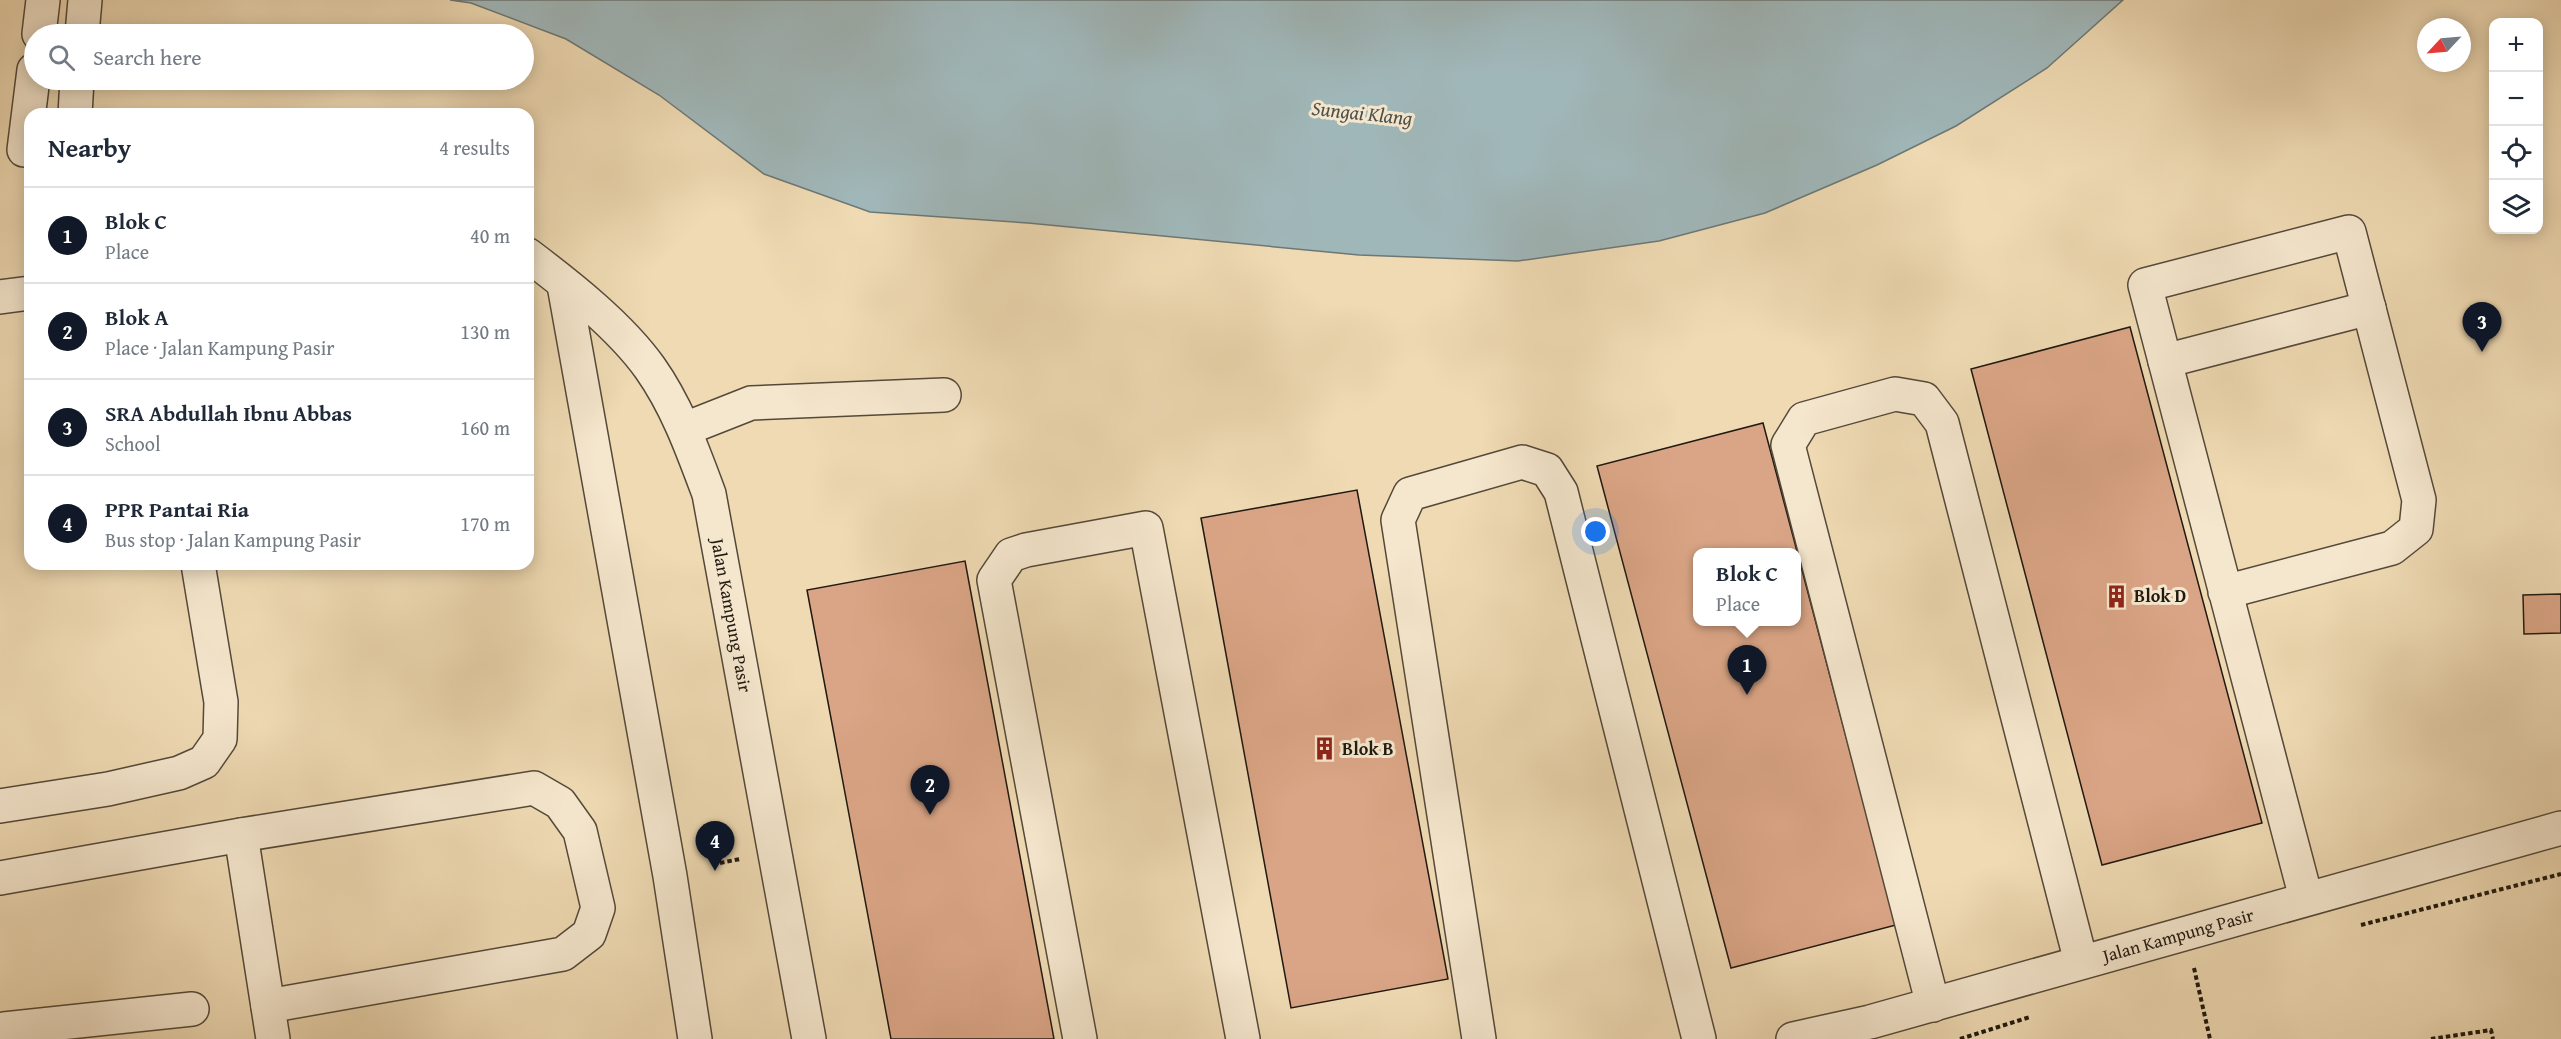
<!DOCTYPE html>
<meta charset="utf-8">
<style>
body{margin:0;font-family:"Gentium Book Plus",serif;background:#f6f6f7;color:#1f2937}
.controls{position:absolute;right:18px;top:18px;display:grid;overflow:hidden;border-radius:12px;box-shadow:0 3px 15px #0003}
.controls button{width:54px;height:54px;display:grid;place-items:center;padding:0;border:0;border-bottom:2px solid #e0e1e3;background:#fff;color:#1f2937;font:30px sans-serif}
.compass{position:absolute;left:2417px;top:18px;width:54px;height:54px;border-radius:50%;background:#fff;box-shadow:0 3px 15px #0003;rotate:244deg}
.you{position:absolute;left:1596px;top:532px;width:21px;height:21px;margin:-15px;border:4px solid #fff;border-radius:50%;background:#1a73e8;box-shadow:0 0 0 9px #1a73e833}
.badge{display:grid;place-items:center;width:39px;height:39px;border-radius:50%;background:#111827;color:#fff;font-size:20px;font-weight:700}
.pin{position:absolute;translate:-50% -50px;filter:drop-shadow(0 2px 3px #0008)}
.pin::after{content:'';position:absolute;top:32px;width:21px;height:18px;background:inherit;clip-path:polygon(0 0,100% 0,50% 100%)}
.popup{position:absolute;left:1693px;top:548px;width:108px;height:78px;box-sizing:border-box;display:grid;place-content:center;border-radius:12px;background:#fff;filter:drop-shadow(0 2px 4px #0005);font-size:20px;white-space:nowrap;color:#747a83}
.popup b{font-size:22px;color:#1f2937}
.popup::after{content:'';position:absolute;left:50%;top:100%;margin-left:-12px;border:12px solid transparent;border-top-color:#fff}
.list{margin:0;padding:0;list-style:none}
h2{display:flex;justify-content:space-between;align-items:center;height:78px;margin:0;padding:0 24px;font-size:26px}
h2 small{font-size:20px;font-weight:400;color:#747a83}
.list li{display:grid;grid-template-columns:39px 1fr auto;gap:18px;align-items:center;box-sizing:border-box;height:96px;padding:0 24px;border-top:2px solid #e0e1e3}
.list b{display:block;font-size:22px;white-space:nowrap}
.list p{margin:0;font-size:20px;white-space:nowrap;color:#747a83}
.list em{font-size:20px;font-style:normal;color:#747a83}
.icon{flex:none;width:33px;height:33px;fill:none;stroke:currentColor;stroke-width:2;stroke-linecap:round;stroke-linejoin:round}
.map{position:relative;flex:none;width:2561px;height:1039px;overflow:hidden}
.search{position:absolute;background:#fff;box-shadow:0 3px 15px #0003;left:24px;top:24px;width:510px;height:66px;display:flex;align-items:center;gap:15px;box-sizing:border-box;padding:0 21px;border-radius:33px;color:#747a83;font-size:22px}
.panel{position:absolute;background:#fff;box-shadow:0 3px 15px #0003;left:24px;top:108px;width:510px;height:462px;border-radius:18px}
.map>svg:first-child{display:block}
.water{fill:#a0b7b9;stroke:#6d7875;stroke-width:1.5}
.building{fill:#daa586;stroke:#201910;stroke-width:1.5;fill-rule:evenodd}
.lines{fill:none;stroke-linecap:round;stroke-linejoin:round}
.minor-casing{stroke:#544939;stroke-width:36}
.path{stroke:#201910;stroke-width:4;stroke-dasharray:4.5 3;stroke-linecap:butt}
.minor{stroke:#f5e7ce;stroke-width:33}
.labels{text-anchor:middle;stroke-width:6;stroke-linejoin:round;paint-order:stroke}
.poi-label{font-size:18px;font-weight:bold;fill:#201910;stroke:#f5e7ce;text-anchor:start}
.street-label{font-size:18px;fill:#201910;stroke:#f5e7ce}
.water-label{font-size:20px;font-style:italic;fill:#4d504b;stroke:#f5e7ce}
</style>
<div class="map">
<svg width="2561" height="1039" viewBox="0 0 2561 1039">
<rect width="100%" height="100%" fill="#efdab3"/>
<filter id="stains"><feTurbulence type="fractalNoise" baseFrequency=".00333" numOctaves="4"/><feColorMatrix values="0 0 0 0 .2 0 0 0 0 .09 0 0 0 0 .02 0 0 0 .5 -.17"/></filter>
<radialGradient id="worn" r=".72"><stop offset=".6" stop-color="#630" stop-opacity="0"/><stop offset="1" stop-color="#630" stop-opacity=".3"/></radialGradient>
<path class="water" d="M 450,0 L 2123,0 L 2047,68 L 1956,126 L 1877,165 L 1765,213 L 1659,241 L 1518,261 L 1359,255 L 1028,223 L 870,212 L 764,174 L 659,95 L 566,39 L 471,3 Z"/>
<path class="building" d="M 2130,327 L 2262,823 L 2102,865 L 1971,369 Z
M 1763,423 L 1896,925 L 1731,968 L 1597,466 ZM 1698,552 L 1796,552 L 1796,622 L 1698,622 Z
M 1357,490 L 1448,979 L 1291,1008 L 1201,518 Z
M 965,561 L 1054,1039 L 891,1039 L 807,590 Z
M 2561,594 L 2561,633 L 2524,634 L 2523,595 Z"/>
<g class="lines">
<defs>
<g id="minor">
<path d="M 39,34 L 43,0"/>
<path d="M 82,34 L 85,0"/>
<path d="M 75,114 L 77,80"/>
<path d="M 24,150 L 34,70"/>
<path id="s1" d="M 528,255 C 569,286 620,326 650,368 C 677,406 693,451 709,494 L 809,1039"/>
<path d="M 564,285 L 670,876 L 695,1039"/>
<path d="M 0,297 L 30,293"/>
<path d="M 2165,361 L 2369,308"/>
<path d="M 685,429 L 751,403 L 944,395"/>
<path d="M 2225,592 L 2392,548 L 2416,529 L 2419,500 L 2349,232 L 2145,285 C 2199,489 2252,694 2306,898"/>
<path d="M 0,806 L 108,789 L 179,773 L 204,762 L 220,739 L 221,702 L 198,564"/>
<path d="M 241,835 L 273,1039"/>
<path d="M 0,878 L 241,835 L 534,788 L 560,803 L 580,831 L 598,908 L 589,934 L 563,954 L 268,1006"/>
<path d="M 1933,1005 L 1788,445 L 1804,419 L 1895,394 L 1924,399 L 1942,423 L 2081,962"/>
<path d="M 4,1029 L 192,1009"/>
<path d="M 1080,1039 L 994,580 L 1011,555 L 1026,550 L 1146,528 L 1243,1039"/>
<path d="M 1479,1039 L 1398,520 L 1410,494 L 1522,462 L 1547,470 L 1561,492 L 1699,1039"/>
<path id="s2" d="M 1793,1039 L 1870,1022 L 2561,828"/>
</g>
</defs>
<use href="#minor" class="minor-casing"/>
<path class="path" d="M 720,863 L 740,859
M 2361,925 L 2561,874
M 2194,968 L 2210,1039
M 1960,1039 L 2030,1017
M 2431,1039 L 2491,1030 L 2493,1039"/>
<use href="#minor" class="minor"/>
</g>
<defs>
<symbol id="building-bare" viewBox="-9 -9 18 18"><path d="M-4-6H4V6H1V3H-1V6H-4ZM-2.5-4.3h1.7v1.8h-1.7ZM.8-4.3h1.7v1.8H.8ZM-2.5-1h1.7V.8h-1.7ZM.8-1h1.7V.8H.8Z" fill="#8f2418" stroke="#f5e7ce" stroke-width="2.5" paint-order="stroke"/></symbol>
</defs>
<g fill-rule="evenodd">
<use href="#building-bare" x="2100" y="580" width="33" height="33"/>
<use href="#building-bare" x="1308" y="732" width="33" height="33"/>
</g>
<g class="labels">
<g class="poi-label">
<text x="2134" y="602">Blok D</text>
<text x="1342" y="755">Blok B</text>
</g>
<g class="street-label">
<text dy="6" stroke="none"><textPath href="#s1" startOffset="430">Jalan Kampung Pasir</textPath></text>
<text dy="6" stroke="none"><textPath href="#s2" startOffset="399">Jalan Kampung Pasir</textPath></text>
</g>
<g class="water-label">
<text transform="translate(1362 113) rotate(6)" y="7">Sungai Klang</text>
</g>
</g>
<rect width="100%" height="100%" filter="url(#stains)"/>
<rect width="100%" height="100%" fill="url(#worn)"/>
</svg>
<div class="controls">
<button>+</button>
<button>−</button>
<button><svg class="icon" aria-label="locate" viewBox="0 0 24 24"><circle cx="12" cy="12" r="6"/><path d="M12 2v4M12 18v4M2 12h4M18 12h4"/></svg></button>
<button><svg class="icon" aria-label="layers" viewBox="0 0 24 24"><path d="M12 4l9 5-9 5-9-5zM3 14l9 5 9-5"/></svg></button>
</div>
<svg class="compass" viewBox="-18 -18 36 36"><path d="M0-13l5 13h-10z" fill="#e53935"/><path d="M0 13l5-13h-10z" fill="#747a83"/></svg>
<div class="you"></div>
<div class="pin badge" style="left:1747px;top:695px">1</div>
<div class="popup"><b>Blok C</b>Place</div>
<div class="pin badge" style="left:930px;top:815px">2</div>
<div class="pin badge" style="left:2482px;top:352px">3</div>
<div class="pin badge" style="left:715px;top:871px">4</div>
<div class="search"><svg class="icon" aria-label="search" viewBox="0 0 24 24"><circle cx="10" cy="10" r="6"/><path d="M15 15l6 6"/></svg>Search here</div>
<section class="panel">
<h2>Nearby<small>4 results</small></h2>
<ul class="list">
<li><span class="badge">1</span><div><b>Blok C</b><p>Place</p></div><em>40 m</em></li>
<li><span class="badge">2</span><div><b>Blok A</b><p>Place · Jalan Kampung Pasir</p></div><em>130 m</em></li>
<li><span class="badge">3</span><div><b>SRA Abdullah Ibnu Abbas</b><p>School</p></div><em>160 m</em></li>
<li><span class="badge">4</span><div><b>PPR Pantai Ria</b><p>Bus stop · Jalan Kampung Pasir</p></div><em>170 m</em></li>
</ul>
</section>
</div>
